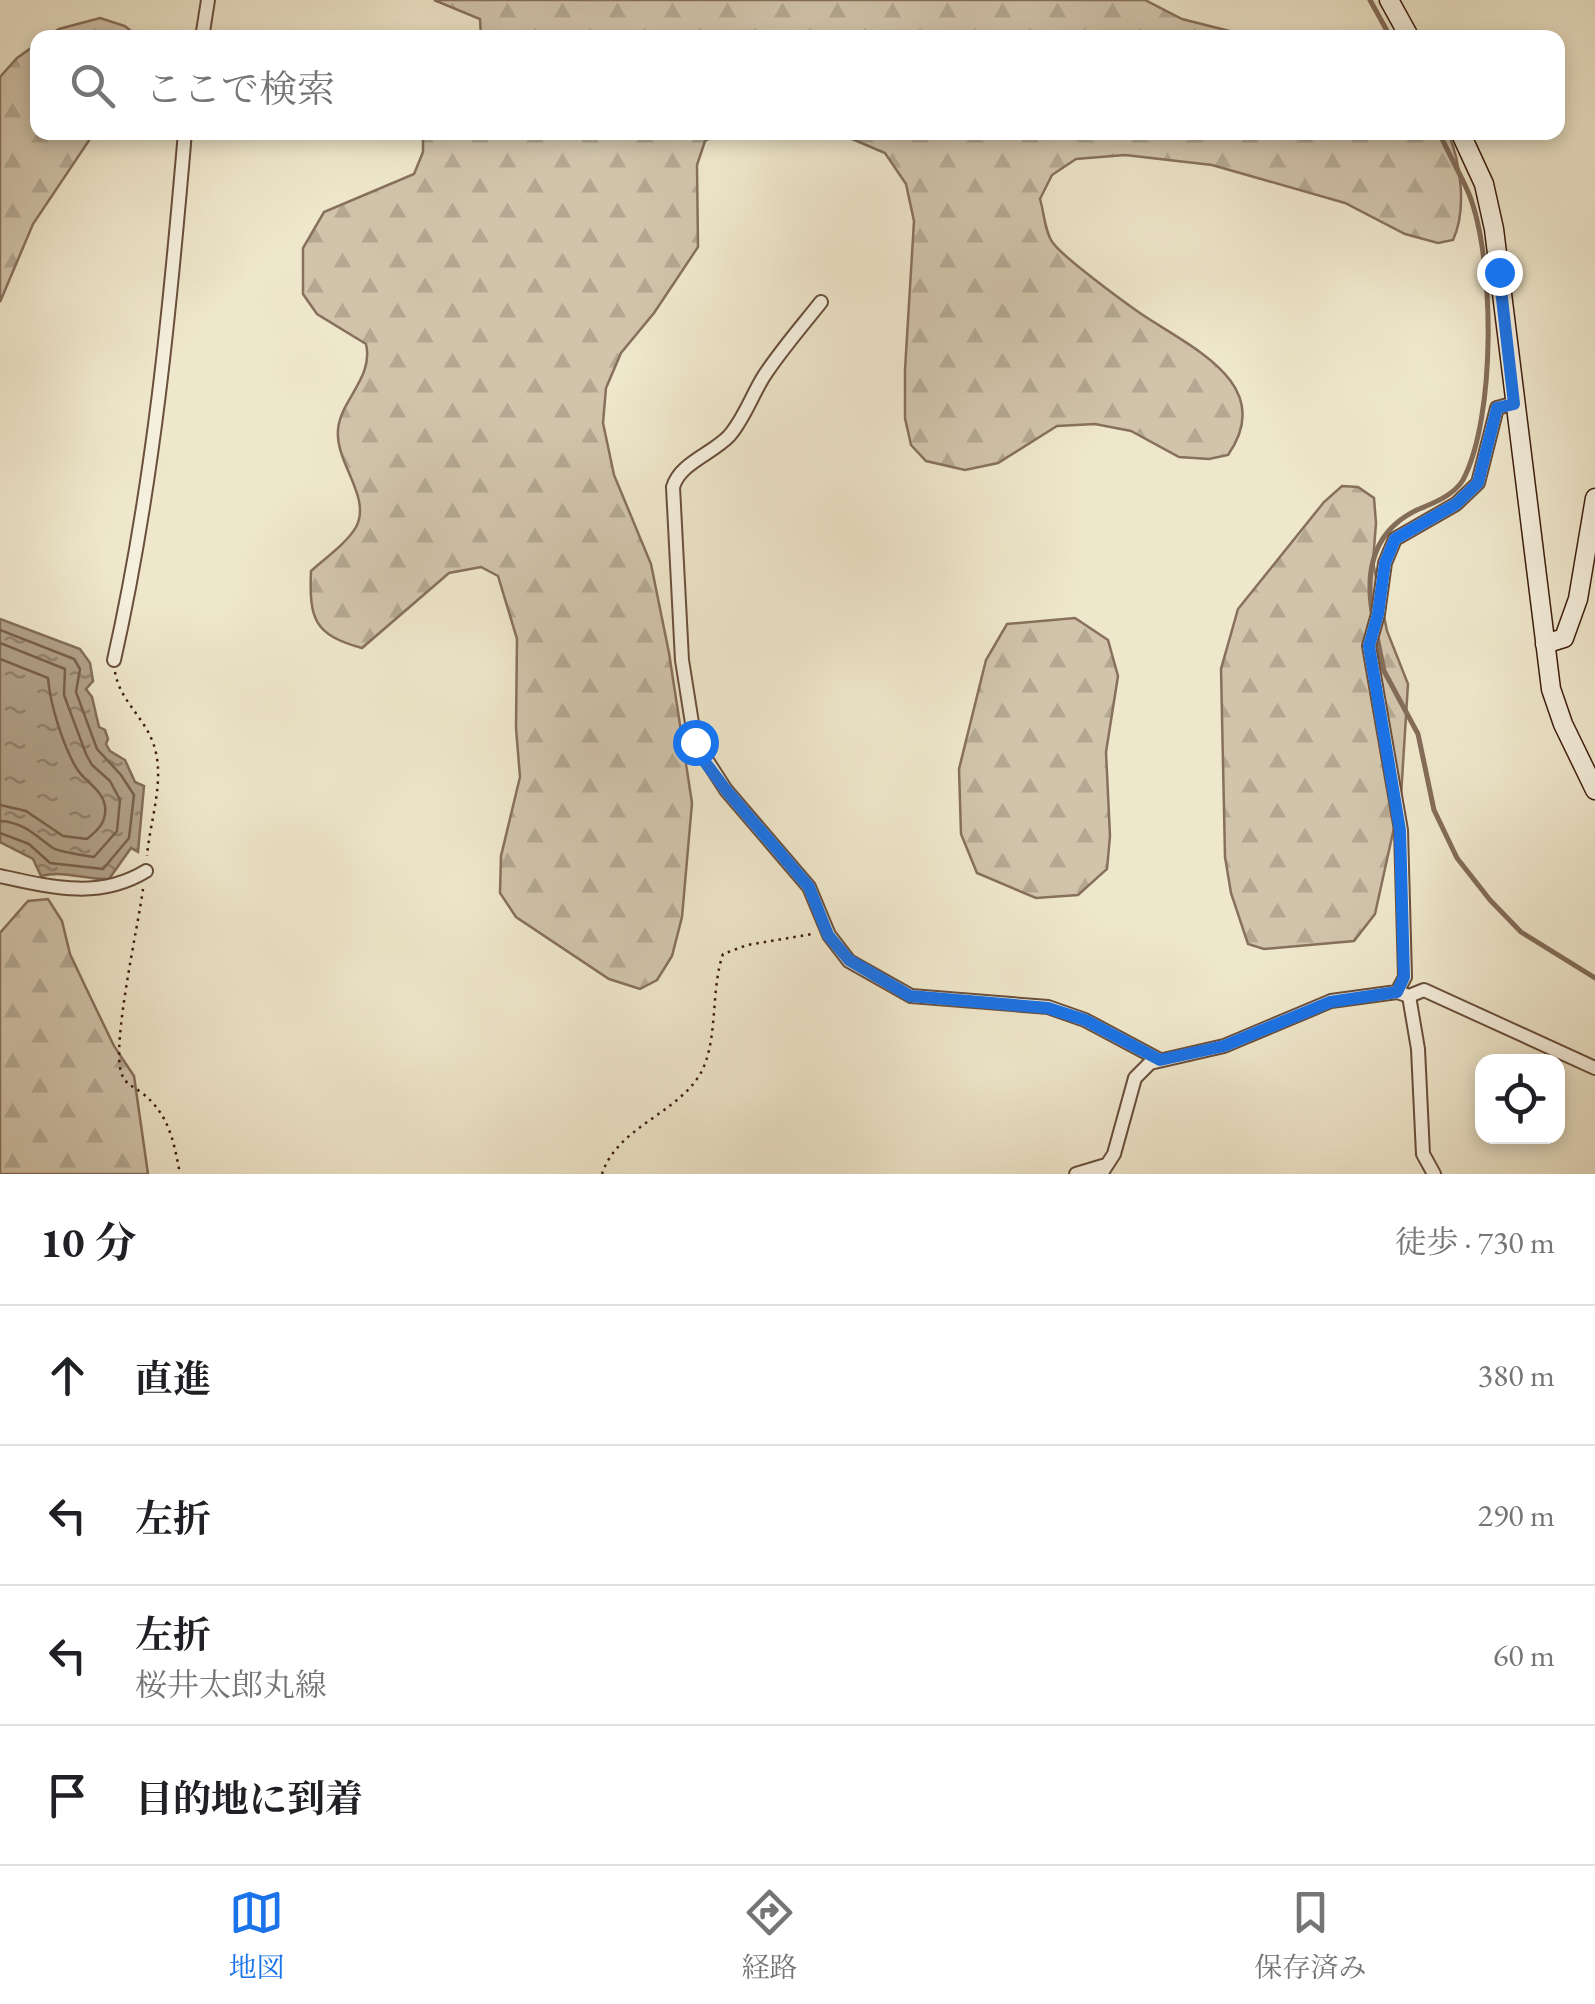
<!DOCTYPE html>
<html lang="ja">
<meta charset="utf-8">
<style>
body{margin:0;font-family:"EB Garamond","Noto Serif JP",serif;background:#f6f6f6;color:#202124}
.controls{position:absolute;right:30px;bottom:30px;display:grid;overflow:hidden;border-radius:20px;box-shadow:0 5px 15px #0003}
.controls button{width:90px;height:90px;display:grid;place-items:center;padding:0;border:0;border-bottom:2px solid #e0e0e0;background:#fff;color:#202124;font:50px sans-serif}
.stop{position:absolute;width:30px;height:30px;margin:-22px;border:8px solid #1a73e8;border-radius:50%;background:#fff}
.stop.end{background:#1a73e8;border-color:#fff;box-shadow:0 2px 10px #0008}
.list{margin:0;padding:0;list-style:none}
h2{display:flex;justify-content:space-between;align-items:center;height:130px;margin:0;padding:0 40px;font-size:42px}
h2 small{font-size:32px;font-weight:400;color:#757577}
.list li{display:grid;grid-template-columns:65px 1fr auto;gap:30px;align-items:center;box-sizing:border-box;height:140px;padding:0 40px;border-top:2px solid #e0e0e0}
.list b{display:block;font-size:38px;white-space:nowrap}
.list p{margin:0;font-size:32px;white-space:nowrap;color:#757577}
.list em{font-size:32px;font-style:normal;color:#757577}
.icon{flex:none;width:55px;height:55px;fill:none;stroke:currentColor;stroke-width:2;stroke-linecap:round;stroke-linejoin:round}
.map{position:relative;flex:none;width:1595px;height:1174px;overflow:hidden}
.search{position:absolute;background:#fff;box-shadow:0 5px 15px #0003;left:30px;right:30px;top:30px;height:110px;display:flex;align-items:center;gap:25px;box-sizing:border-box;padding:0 35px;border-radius:20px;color:#757577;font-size:38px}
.sheet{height:690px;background:#fff}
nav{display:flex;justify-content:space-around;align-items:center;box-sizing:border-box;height:140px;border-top:2px solid #e0e0e0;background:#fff;font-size:28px;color:#757577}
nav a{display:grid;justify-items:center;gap:5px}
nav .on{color:#1a73e8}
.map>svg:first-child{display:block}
.forest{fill:url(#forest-firs);stroke:#87705c;stroke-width:2.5}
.water{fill:url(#water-ripples);stroke:#836c58;stroke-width:2.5}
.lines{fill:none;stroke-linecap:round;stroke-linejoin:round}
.shore{stroke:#785f4b;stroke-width:2.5}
.stream{stroke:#836c58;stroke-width:5}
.street-casing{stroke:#6a4f3c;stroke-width:16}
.secondary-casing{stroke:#3d1c0c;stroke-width:21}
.path{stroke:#3d1c0c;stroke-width:2.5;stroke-dasharray:2.5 5;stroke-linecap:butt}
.street{stroke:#f5efdd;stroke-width:12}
.secondary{stroke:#f5efdd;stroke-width:18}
.route{stroke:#1a73e8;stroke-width:12}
</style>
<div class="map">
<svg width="1595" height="1174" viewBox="0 0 1595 1174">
<defs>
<pattern id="forest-firs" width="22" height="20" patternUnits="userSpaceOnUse" patternTransform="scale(2.5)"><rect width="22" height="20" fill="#d1c4ab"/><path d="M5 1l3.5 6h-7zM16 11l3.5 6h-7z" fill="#b4a892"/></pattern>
<pattern id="water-ripples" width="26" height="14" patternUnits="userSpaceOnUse" patternTransform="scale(2.5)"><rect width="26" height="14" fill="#b2a28a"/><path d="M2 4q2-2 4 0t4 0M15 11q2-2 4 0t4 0" fill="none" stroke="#92836f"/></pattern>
</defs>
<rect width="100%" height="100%" fill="#efe7cb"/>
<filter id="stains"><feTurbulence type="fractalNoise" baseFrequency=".002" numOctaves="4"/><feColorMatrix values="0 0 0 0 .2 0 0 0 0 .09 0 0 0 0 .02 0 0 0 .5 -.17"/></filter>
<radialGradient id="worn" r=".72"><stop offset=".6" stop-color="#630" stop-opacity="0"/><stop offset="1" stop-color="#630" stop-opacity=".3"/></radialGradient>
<path class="forest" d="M 434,0 L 1145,0 L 1182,19 L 1253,37 L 481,38 L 480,19 Z
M 100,18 L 125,26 L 138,37 L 46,37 L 59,29 Z
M 37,44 L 38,132 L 94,133 L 33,224 L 0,302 L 0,77 L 17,58 Z
M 423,133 L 721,133 L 705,141 L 697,165 L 698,247 L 654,313 L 621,353 L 606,388 L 603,423 L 614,475 L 651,564 L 669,653 L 692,803 L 682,917 L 672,956 L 657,980 L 640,989 L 609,979 L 516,917 L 500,893 L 501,856 L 520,777 L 516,728 L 517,639 L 498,576 L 481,567 L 449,573 L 362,648 C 314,635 309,619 311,571 C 324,559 347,543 356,527 C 372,497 335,463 338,430 C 340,400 374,378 366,344 L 317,314 L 303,294 L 303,248 L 324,212 L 414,174 L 423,152 Z
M 838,133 L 1448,133 C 1461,163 1467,210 1453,240 L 1438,243 L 1405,234 L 1345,203 L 1212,165 L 1125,155 L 1076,159 L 1052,175 L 1040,199 C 1044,212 1045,233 1053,243 C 1063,257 1120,299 1137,311 C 1185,345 1279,382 1228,455 L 1209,459 L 1179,457 L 1131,431 L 1095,424 L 1057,426 L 998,463 L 965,470 L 926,461 L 911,445 L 905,418 L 905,370 L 914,221 L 906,184 L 885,153 Z
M 1342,486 L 1358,487 L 1374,498 L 1376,523 L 1373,562 L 1387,631 L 1408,684 L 1401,796 L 1375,914 L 1354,941 L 1264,949 L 1248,944 L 1231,893 L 1225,857 L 1221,669 L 1238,609 L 1324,502 Z
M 1075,618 L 1108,640 L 1118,676 L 1106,752 L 1110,836 L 1107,869 L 1078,895 L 1036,898 L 977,873 L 961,834 L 959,769 L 986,660 L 1007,624 Z
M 48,899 L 62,921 L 70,954 L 87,990 L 114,1046 L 134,1076 L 148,1174 L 0,1174 L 0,933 L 28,901 Z"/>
<path class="water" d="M 0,619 L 80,649 L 90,663 L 93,681 L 86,689 L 92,697 L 99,727 L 105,730 L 108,739 L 106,744 L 110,751 L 125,760 L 135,782 L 144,786 L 138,852 L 131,848 L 109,879 C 85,880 65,870 41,876 L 33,859 L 0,842 Z"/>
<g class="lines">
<path class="shore" d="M 0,630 L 74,659 L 80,669 L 76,692 L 97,749 L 121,775 L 134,795 L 129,838 L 103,869 L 50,863 L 29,844 L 0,833
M 0,643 L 65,669 L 64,695 L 86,754 L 92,765 L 110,781 L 120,800 L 117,831 L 94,857 C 86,856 57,851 53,848 C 35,835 23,822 0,821
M 0,659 L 48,678 C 50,704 63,746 77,769 C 85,782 102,789 105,806 C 107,822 98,830 87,839 L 63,836 L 26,811 L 0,805"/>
<path class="stream" d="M 1370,0 L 1391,38
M 1373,617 C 1364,570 1373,530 1419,509 C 1434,503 1454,495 1463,480 C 1496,417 1495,260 1469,194 C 1460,173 1448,153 1439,132
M 1376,632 L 1384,671 L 1418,734 L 1434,810 L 1457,858 L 1490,900 L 1521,932 L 1595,978"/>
<defs>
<path id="street" d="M 202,38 L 208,0
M 821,302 C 802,326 781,350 764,376 C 752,395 744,419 729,436 C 712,454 680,463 673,487 L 682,660 L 695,742 L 726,790 L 809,887 L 829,935 L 849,961 L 911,996 L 1048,1007 L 1085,1020 L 1160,1060
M 114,660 C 153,487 170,309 185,132
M 0,876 C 50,887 99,900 146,871
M 1397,992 L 1405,977 L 1401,830 L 1369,646 L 1378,614 L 1385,563 L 1395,539 L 1456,504 L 1478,483 L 1497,408 L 1515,403
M 1409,996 L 1418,1049 L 1423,1154 L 1434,1174
M 1076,1174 L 1106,1165
M 1101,1174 L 1114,1154 L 1135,1078 L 1150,1063 L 1224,1046 L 1331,1001 L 1397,992 L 1409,996 L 1424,990 L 1595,1068"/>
<path id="secondary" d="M 1389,0 L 1410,38
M 1460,132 L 1484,184 L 1494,229 L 1551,689 L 1563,724 L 1595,790
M 1545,644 L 1564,638 L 1578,599 L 1595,498"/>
</defs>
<use href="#street" class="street-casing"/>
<use href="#secondary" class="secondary-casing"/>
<path class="path" d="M 115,672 C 120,700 141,714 152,740 C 167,776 150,819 147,856
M 143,889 C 138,927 112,1042 121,1072 C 125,1085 132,1085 142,1093 C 169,1114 174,1142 180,1174
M 602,1174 C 617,1128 674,1115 699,1076 C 719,1044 710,991 723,954 L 747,945 L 812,934"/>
<use href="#street" class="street"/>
<use href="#secondary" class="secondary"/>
</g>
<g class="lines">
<path class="route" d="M 695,742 L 702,758 L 726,790 L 809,887 L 828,935 L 849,960 L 910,996 L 1048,1008 L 1085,1020 L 1160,1060 L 1224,1046 L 1330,1002 L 1397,992 L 1404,977 L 1400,830 L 1369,646 L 1378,614 L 1385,563 L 1395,539 L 1456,504 L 1478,483 L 1497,408 L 1514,404 L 1499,272"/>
</g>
<rect width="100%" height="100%" filter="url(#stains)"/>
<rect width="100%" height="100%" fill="url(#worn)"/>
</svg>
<div class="controls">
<button><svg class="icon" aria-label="locate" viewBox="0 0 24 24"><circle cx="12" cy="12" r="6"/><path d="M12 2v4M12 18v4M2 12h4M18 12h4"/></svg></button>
</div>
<div class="stop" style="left:695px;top:742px"></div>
<div class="stop end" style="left:1499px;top:272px"></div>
<div class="search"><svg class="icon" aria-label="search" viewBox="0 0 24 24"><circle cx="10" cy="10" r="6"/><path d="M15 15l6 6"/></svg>ここで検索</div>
</div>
<section class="sheet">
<h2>10 分<small>徒歩 · 730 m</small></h2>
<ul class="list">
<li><svg class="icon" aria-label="ahead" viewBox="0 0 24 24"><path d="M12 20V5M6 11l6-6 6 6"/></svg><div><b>直進</b></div><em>380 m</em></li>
<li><svg class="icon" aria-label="left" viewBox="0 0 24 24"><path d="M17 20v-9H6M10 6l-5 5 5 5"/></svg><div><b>左折</b></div><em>290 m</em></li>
<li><svg class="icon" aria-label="left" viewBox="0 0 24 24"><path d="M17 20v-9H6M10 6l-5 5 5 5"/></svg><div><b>左折</b><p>桜井太郎丸線</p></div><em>60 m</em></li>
<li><svg class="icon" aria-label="arrive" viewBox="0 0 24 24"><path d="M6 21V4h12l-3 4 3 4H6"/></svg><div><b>目的地に到着</b></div></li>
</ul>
</section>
<nav>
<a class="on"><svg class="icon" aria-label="map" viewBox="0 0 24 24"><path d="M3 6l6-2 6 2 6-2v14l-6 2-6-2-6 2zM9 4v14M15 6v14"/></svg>地図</a>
<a><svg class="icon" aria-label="directions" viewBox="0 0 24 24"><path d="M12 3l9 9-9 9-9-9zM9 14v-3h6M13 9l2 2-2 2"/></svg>経路</a>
<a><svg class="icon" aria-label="saved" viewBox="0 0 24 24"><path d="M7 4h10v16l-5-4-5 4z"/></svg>保存済み</a>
</nav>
